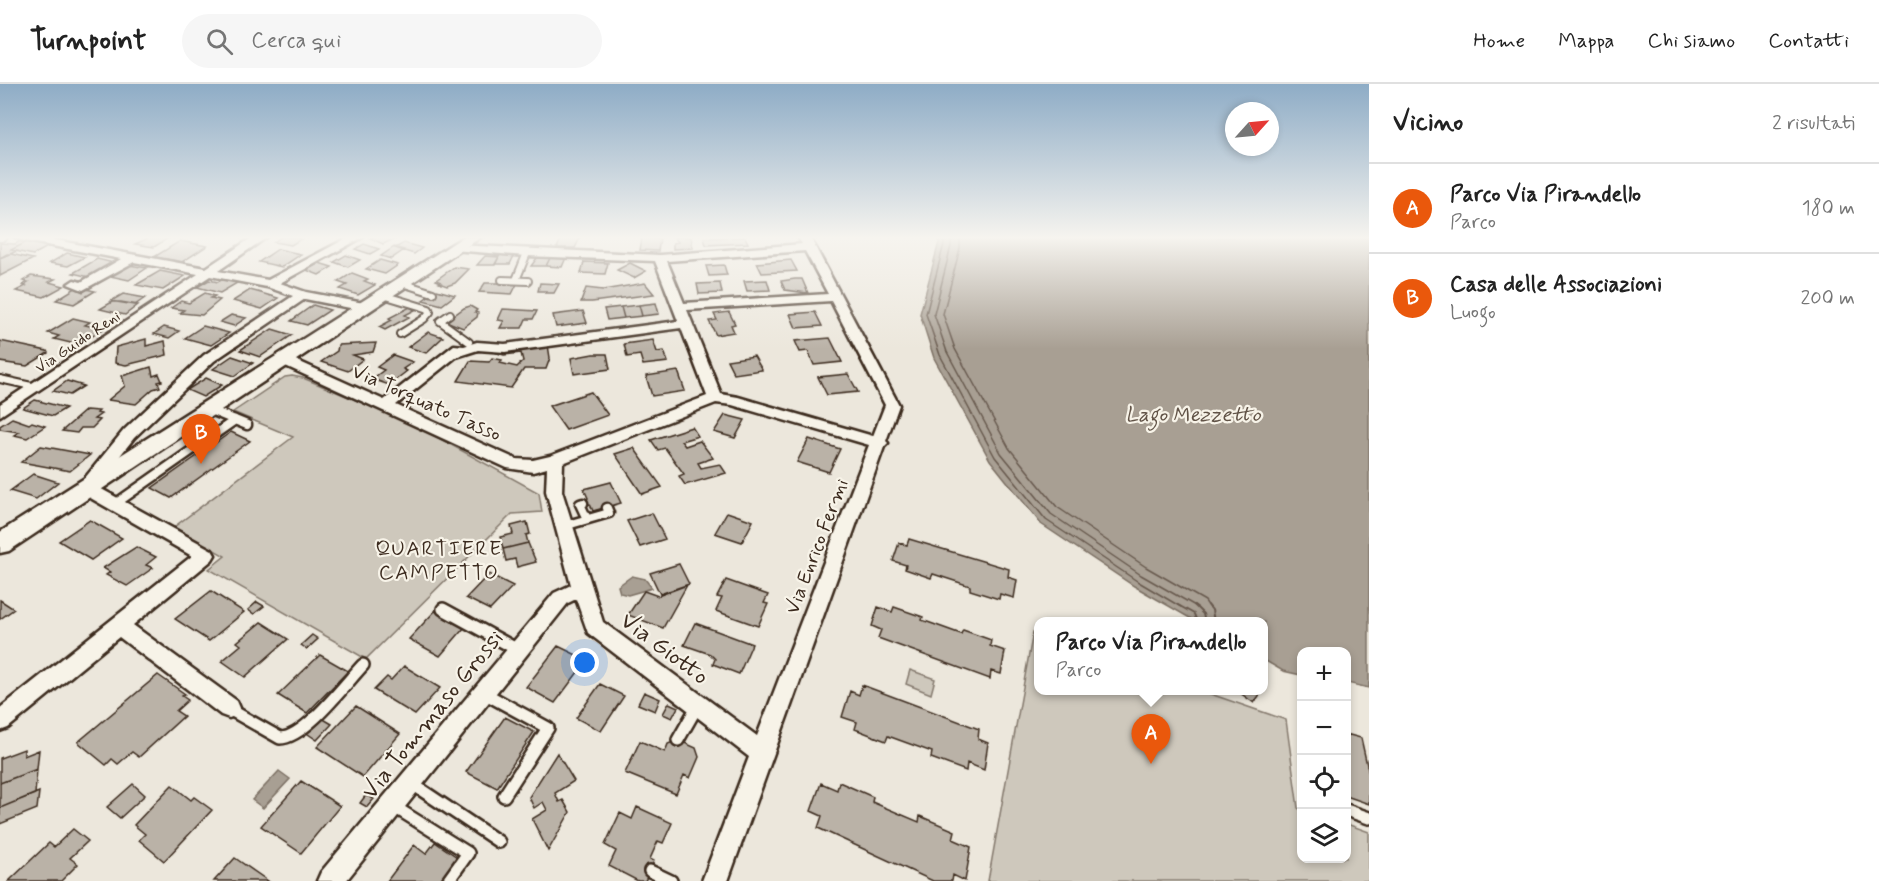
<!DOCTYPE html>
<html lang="it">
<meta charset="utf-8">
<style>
body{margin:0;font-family:Mynerve,sans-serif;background:#f6f6f6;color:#222}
.controls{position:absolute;right:18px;bottom:18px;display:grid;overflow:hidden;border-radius:12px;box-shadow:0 3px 9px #0003}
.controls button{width:54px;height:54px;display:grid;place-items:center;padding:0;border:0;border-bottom:2px solid #e0e0e0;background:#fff;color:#222;font:30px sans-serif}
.compass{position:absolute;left:1225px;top:18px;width:54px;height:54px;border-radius:50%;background:#fff;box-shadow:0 3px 9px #0003;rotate:63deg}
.you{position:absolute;left:585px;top:579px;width:21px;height:21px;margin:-15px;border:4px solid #fff;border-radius:50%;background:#1a73e8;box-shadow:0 0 0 9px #1a73e833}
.badge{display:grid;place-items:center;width:39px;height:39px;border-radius:50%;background:#ea580c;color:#fff;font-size:20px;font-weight:700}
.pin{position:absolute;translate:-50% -50px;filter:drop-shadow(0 2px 3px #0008)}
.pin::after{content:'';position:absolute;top:32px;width:21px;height:18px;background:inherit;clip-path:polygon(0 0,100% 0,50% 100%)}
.popup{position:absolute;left:1034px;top:533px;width:234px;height:78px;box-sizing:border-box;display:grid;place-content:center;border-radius:12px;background:#fff;filter:drop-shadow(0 2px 4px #0005);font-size:20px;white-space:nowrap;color:#767676}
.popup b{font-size:22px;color:#222}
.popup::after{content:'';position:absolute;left:50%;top:100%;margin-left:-12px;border:12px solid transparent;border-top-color:#fff}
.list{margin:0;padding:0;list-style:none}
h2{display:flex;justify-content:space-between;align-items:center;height:78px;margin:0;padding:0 24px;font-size:26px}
h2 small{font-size:20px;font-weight:400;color:#767676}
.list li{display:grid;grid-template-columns:39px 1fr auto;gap:18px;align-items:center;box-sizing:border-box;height:90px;padding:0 24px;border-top:2px solid #e0e0e0}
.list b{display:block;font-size:22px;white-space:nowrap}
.list p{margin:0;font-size:20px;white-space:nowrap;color:#767676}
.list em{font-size:20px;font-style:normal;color:#767676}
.icon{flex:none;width:33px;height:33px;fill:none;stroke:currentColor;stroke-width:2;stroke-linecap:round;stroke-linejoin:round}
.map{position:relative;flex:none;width:1369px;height:797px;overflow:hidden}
header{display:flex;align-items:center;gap:36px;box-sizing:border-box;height:84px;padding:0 30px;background:#fff;border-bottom:2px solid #e0e0e0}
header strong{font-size:28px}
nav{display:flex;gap:33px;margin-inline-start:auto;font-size:21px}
.search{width:420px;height:54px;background:#f6f6f6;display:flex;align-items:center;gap:15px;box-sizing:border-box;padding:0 21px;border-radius:33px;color:#767676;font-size:22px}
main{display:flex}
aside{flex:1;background:#fff}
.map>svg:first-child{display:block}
.green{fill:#cec8bc;stroke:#84796d;stroke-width:1.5}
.water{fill:#a89f93;stroke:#7c7064;stroke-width:1.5}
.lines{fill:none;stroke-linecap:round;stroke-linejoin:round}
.shore-far1{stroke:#67594d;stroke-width:1.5}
.shore{stroke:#67594d;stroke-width:2}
.building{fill:#bab2a7;stroke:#3b2a1e;stroke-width:1.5}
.lane-far2-casing{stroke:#3b2a1e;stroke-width:10}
.lane-far1-casing{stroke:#3b2a1e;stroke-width:13}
.lane-casing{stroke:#3b2a1e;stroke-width:16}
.street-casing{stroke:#3b2a1e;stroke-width:5}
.secondary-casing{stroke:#3b2a1e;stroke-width:5}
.lane-far2{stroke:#f7f3e8;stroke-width:6}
.lane-far1{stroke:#f7f3e8;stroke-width:8}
.lane{stroke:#f7f3e8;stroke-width:11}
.street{fill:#f7f3e8;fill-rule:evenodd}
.secondary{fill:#f7f3e8;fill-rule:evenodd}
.labels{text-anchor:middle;stroke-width:4.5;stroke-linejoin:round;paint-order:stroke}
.far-street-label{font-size:16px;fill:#3b2a1e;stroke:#f7f3e8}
.street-label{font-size:20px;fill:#3b2a1e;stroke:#f7f3e8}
.water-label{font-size:21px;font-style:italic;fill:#615347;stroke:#f7f3e8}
.neighbourhood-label{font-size:21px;letter-spacing:1.5px;fill:#3b2a1e;stroke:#f7f3e8}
.near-street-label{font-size:24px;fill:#3b2a1e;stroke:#f7f3e8}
</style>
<header>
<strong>Turnpoint</strong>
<div class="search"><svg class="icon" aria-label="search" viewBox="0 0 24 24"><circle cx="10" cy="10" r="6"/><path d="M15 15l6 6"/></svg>Cerca qui</div>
<nav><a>Home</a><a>Mappa</a><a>Chi siamo</a><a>Contatti</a></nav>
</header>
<main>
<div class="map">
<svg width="1369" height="797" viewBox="0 0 1369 797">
<rect width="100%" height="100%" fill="#ece7dc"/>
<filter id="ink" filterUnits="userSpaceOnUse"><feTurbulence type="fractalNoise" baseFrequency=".0167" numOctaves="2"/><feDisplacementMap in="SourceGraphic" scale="12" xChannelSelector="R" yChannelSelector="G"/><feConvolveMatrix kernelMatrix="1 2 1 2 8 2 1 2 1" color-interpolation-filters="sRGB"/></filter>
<g filter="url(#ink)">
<path class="green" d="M 292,292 L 303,294 L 411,339 L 539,409 L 542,428 L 512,430 L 366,575 L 209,485 L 225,472 L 174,443 L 293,353 L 233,328 L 285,293 Z
M 1033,548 L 1038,550 L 1038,606 L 1202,607 L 1286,636 L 1298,724 L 1301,726 L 1302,774 L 1346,774 L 1347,740 L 1369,748 L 1369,797 L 988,797 Z
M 910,586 L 935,595 L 931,610 L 906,600 Z"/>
<path class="water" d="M 937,153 L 1369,153 L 1369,604 L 1347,599 L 1346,568 L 1302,568 L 1301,591 L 1283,587 L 1264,576 L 1264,538 L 1195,537 L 1134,502 L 1041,440 L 990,376 L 934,274 L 920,230 L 939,158 Z
M 632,492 L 645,495 L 652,504 L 628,511 L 620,509 L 618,502 Z
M 279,687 L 290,695 L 263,724 L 252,716 Z"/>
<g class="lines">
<path class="shore-far1" d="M 943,153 L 944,160 L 926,230 L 940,271 L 995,373 L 1046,436 L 1137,497 L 1181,523
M 951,153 L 951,162 L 934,230 L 947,268 L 1001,369 L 1051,430 L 1141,491 L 1197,523
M 960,153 L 960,164 L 943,230 L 955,265 L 1009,364 L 1057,423 L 1146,483 L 1205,517 L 1209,523"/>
<path class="shore" d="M 1178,521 L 1194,530 L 1197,538
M 1194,521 L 1203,530 L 1205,538
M 1208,521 L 1212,526 L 1214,538"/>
</g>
<path class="building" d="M 151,153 L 170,153 L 154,163 L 135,160 Z
M 281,153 L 293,153 L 301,155 L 291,161 L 274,158 Z
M 372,153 L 399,153 L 383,160 L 370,154 Z
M 562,153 L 574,153 L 580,154 L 575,164 L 557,164 Z
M 674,153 L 691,153 L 693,164 L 673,165 L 673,159 L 678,158 Z
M 745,153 L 748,159 L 706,161 L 704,154 Z
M 642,154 L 660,155 L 658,167 L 640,166 Z
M 22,156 L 27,158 L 11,166 L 17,167 L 0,174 L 0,159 L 15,160 Z
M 29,157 L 51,161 L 33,171 L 11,166 Z
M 180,157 L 207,162 L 182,178 L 154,173 Z
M 404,159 L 422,164 L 414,170 L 395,164 Z
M 364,160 L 379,165 L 370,170 L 355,165 Z
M 394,163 L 404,166 L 391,175 L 381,172 Z
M 278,165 L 301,170 L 282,183 L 259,178 Z
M 67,169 L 85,173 L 68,182 L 50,179 Z
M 7,170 L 11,170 L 33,175 L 0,192 L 0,174 Z
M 346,171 L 360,176 L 348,183 L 334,178 Z
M 500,171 L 514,172 L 510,180 L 495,180 Z
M 485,172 L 499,173 L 495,181 L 477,181 Z
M 537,174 L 550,174 L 546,182 L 531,182 Z
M 550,174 L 563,174 L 565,176 L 562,183 L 546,182 Z
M 97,175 L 114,179 L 89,193 L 73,189 Z
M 380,176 L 398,181 L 385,190 L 366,185 Z
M 791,176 L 797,187 L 762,189 L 757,179 Z
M 584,178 L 608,179 L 605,190 L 581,189 Z
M 319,179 L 332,183 L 319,191 L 306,186 Z
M 630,179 L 646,187 L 634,194 L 617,186 Z
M 129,181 L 147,184 L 129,196 L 110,192 Z
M 724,181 L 727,191 L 709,192 L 706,182 Z
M 454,183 L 469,185 L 455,199 L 447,202 L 439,199 L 441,198 L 436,196 Z
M 160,187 L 185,192 L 163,206 L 136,201 Z
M 352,189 L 368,195 L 364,197 L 375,201 L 358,211 L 340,205 L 347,201 L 338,198 Z
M 31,192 L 55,195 L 49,198 L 64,202 L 44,213 L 16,207 L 26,202 L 23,201 L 28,198 L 23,197 Z
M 223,195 L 237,199 L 220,209 L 197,203 L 209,196 L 218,198 Z
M 795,195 L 802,195 L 808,209 L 785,206 L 781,197 Z
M 767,196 L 770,206 L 747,207 L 744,197 Z
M 485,199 L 500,199 L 517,200 L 512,210 L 479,208 Z
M 540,199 L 559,200 L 554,209 L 545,209 L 546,207 L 538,207 Z
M 645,199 L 654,210 L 592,218 L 581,218 L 586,204 L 603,206 Z
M 720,199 L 722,209 L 699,210 L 697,200 Z
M 77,203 L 95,207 L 74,220 L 56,216 Z
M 250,206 L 261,209 L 278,214 L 262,225 L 233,217 Z
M 437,206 L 455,211 L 442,221 L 423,216 Z
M 205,209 L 215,212 L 211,214 L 220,216 L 202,231 L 180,229 L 184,226 L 171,224 L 181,217 L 189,219 Z
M 123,210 L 145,214 L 135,221 L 111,217 Z
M 112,218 L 121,218 L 138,221 L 125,231 L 100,225 Z
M 656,219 L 659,230 L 642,232 L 639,221 Z
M 313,221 L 330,226 L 307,241 L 291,237 Z
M 639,221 L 642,232 L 624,234 L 621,223 Z
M 470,222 L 477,226 L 475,228 L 478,229 L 477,233 L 463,244 L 446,237 L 464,224 Z
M 410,223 L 415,226 L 405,231 L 409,233 L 385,246 L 379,243 L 392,236 L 389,234 Z
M 621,223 L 624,234 L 607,236 L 604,225 Z
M 503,225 L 537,227 L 533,235 L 526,235 L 522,244 L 500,244 L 504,237 L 498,236 Z
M 583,227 L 587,239 L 556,243 L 553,231 Z
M 729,228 L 735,240 L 731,241 L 734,248 L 716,251 L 709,237 L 717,236 L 714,230 Z
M 815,228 L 822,242 L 796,244 L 790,230 Z
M 231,231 L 246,234 L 234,242 L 220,238 Z
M 73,234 L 90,238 L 85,241 L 103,245 L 79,261 L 54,255 L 59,252 L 48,249 Z
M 203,242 L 229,249 L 211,261 L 185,254 Z
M 164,243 L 179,247 L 169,254 L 154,250 Z
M 272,245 L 292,251 L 260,273 L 240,266 Z
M 428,248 L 443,253 L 426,269 L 408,263 Z
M 830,254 L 842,278 L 814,281 L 808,267 L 800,268 L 795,257 Z
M 146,255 L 146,262 L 165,257 L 167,271 L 126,281 L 115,279 L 116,263 Z
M 653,256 L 657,268 L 664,267 L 668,278 L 643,281 L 640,271 L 627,273 L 624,260 Z
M 0,257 L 47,267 L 48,269 L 27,282 L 0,278 Z
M 376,259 L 373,268 L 353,271 L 363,275 L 348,287 L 321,278 L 337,267 L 338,261 Z
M 548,261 L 550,274 L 546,285 L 524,285 L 511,304 L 458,297 L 470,277 L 489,278 L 492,274 L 502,276 L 500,279 L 517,283 L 523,277 L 521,269 L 504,271 L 497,269 L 499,265 Z
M 593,270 L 607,270 L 610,285 L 574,290 L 571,274 Z
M 393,271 L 413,278 L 403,285 L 407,287 L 389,301 L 372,295 L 384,286 L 377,283 Z
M 232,272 L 253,279 L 235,292 L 213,285 Z
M 754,272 L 762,286 L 734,290 L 727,276 Z
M 151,283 L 153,292 L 159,290 L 162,297 L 158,298 L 160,303 L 153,305 L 136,320 L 108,316 L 125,302 L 122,292 Z
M 678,287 L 685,307 L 652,312 L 646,292 Z
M 848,290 L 858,308 L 827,311 L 818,293 Z
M 206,294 L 222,301 L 203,313 L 187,306 Z
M 67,297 L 84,302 L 70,311 L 53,307 Z
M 591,308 L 608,331 L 566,346 L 549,322 Z
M 35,316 L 66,324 L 53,332 L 23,324 Z
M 86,326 L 99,327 L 97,329 L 101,330 L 94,335 L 100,336 L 92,344 L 81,344 L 77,349 L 62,347 Z
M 725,331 L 745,336 L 735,354 L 714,348 Z
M 12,334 L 29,340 L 32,338 L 45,342 L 27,354 L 14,351 L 19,348 L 0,345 L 0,342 Z
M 692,343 L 698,352 L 681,357 L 685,362 L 700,357 L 713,374 L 698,379 L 701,384 L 720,380 L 726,389 L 685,401 L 679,392 L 684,390 L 665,364 L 658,366 L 651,356 Z
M 231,348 L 250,357 L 171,414 L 152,404 Z
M 809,355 L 840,365 L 829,388 L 797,378 Z
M 41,362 L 90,371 L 70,387 L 21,378 Z
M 634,364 L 662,403 L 642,410 L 615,370 Z
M 33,390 L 58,398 L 36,415 L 10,407 Z
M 611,398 L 621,419 L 593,427 L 590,420 L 584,421 L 582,416 L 588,414 L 584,405 Z
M 727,428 L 753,437 L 742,458 L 715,449 Z
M 652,429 L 665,455 L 640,463 L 627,437 Z
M 90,436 L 122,454 L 91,476 L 59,457 Z
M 527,438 L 530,450 L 526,451 L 528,459 L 503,465 L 500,453 L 513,450 L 511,442 Z
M 909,455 L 1009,485 L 1008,493 L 1017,496 L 1014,514 L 1000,510 L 999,515 L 970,506 L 970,502 L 933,490 L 931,494 L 905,485 L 906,481 L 893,477 L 899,459 L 907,461 Z
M 528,459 L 536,478 L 517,483 L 515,475 L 506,477 L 503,465 Z
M 136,463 L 156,473 L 146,481 L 153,484 L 127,502 L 106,491 L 110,488 L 103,484 Z
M 679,480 L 689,500 L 660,510 L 650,489 Z
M 489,490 L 513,502 L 490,526 L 466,514 Z
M 726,496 L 768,511 L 764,519 L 768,520 L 758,542 L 716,527 L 722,514 L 717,513 Z
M 687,501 L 663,544 L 628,531 L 644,507 L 658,512 Z
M 211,507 L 244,528 L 209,557 L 175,535 Z
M 0,516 L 14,525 L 0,535 Z
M 257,518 L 264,522 L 254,530 L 248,526 Z
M 878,523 L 892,528 L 894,523 L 923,533 L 922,536 L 961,550 L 963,546 L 991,556 L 990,562 L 1005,567 L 1001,590 L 991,587 L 990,595 L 878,554 L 881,546 L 872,542 Z
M 435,527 L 465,543 L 440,572 L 409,555 Z
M 261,538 L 288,555 L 245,593 L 222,577 L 241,561 L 237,558 Z
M 695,539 L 752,560 L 739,590 L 713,580 L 715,575 L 710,570 L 684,561 Z
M 312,551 L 318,555 L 307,565 L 301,561 Z
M 558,562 L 587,576 L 555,619 L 526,603 Z
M 320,571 L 348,587 L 307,629 L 278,611 Z
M 404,582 L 440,604 L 415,631 L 374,606 L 387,593 L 391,596 Z
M 158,591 L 185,610 L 182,612 L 188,616 L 176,627 L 184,632 L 139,673 L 132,668 L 118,680 L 112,675 L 106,681 L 78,658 Z
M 600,600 L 624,612 L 601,647 L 576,634 Z
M 862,601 L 979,645 L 978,655 L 988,659 L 984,686 L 967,679 L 966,687 L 931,674 L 932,668 L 888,652 L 886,657 L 855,645 L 857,638 L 842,633 L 850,607 L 859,611 Z
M 1236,606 L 1263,606 L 1254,619 Z
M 644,608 L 660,615 L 655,627 L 638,620 Z
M 669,619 L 678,623 L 672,634 L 663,630 Z
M 356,622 L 400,650 L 363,693 L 317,663 Z
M 320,633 L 332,640 L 317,656 L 305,648 Z
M 505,633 L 534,648 L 497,704 L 466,688 Z
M 1346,650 L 1361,654 L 1369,690 L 1369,720 L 1346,712 Z
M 678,656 L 696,664 L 699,673 L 690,694 L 684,691 L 676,710 L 625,689 L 640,657 L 665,668 L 668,660 Z
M 24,665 L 24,672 L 39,666 L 37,685 L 0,699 L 0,674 Z
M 557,669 L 574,697 L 555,709 L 559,718 L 563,716 L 570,728 L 548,767 L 532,735 L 547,726 L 543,718 L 534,724 L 529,713 Z
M 37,685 L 35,710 L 0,724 L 0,699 Z
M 301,697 L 340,722 L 301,769 L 261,742 Z
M 839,698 L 873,713 L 872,718 L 919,738 L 920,732 L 955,747 L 953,755 L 971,763 L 965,797 L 953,791 L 952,797 L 933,797 L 818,744 L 822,732 L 811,727 L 821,699 L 837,706 Z
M 133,700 L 145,711 L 120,734 L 107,723 Z
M 172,701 L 191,716 L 194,713 L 212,726 L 164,777 L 139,756 L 145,750 L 134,741 Z
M 39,708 L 37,725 L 0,740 L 0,724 Z
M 366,711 L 374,715 L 367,723 L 360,719 Z
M 637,723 L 672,739 L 663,759 L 658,757 L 650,775 L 654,777 L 645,797 L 638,797 L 609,782 L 616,767 L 605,761 L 620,729 L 632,735 Z
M 73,745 L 88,757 L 70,774 L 78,780 L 61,797 L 9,797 L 49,759 L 54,763 Z
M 435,758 L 460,775 L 445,797 L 387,797 L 414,761 L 426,770 Z
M 235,774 L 268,797 L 214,797 Z"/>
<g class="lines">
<defs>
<path id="lane-far2" d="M 0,154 L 4,153
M 502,196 L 528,197
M 516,196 L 527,169
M 402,199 L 433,209
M 383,211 L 429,225 L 430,228 L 424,235 L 400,250
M 450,230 L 440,237 L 469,258
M 0,295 L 36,303"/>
<path id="lane-far1" d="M 208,325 L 247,341
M 583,419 L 580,420 L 587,435
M 115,420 L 235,336
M 564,442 L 609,429 L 607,424"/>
<path id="lane" d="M 443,525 L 518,566
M 484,609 L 548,644 L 504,712
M 229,625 L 280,654 C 305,654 345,600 363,581
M 678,656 L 698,621
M 411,699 L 499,758
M 393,722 L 468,769 L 448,797
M 1346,726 L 1369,734
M 650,787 L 671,797"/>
<path id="street" d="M 15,153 L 39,153 L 206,184 L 253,153 L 267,153 L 218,187 L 268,196 L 349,153 L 363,153 L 280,199 L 306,208 L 369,220 L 371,223 L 369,226 L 365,227 L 305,215 L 214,277 L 134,354 L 96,402 L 212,466 L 215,471 L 212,476 L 133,541 L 237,617 L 240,624 L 237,631 L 229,634 L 221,631 L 119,553 L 8,644 L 0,647 L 0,624 L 192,472 L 80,408 L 78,404 L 80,400 L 124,346 L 204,271 L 293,212 L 267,203 L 210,192 L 0,332 L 0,320 L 198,190 L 134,178 L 83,206 L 68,200 L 74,196 L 81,198 L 121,175 L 21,156 Z
M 798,153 L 810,153 L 899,321 L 886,357 L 888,359 L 884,363 L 728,797 L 702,797 L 749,673 L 588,549 L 576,515 L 568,519 L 346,797 L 317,797 L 321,788 L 554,509 L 571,501 L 546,407 L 547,384 L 533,388 L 507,384 L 279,279 L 277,276 L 279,273 L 289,273 L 384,316 L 454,261 L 464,262 L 477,258 L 505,260 L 678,237 L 655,177 L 527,172 L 453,166 L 453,162 L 457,161 L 660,171 L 802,160 ZM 805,167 L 828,210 L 684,219 L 667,177 ZM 831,217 L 885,321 L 873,352 L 738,313 L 721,310 L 687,226 ZM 681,244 L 707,312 L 550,372 L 533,376 L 516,375 L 396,321 L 456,273 L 478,266 L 505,268 ZM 716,319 L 732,321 L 869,361 L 757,652 L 603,538 L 562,407 L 563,379 Z"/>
<path id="secondary" d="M 463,153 L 481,153 L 9,467 L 0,469 L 0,448 Z"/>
</defs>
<use href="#lane-far2" class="lane-far2-casing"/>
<use href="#lane-far1" class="lane-far1-casing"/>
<use href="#lane" class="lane-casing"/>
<use href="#street" class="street-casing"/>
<use href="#secondary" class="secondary-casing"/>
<use href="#lane-far2" class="lane-far2"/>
<use href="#lane-far1" class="lane-far1"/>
<use href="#lane" class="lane"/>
<use href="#street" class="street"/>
<use href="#secondary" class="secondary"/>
</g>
</g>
<linearGradient id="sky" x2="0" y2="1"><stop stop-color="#8eacc6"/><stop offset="0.58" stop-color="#f6f4ef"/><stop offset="1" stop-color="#f6f4ef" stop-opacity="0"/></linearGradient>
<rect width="1369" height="265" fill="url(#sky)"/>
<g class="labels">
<g class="far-street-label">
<text transform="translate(77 257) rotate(-34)" y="6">Via Guido Reni</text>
</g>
<g class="street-label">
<text transform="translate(427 318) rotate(24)" y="7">Via Torquato Tasso</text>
<text transform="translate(816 462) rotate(-69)" y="7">Via Enrico Fermi</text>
</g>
<g class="water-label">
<text x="1193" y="337">Lago Mezzetto</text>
</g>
<g class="neighbourhood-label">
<text x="439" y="471">QUARTIERE<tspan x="439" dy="24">CAMPETTO</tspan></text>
</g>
<g class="near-street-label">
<text transform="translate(665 564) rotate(37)" y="8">Via Giotto</text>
<text transform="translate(432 630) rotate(-51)" y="8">Via Tommaso Grossi</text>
</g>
</g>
</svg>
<div class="controls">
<button>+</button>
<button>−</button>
<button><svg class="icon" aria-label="locate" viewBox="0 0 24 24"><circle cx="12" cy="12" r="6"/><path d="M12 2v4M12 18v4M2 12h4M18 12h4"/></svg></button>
<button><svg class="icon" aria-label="layers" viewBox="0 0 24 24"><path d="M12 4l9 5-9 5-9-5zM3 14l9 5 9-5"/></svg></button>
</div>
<svg class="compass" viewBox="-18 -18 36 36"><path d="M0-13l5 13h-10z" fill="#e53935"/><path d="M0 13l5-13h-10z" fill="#767676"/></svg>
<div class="you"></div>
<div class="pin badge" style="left:1151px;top:680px">A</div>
<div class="popup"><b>Parco Via Pirandello</b>Parco</div>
<div class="pin badge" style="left:201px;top:380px">B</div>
</div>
<aside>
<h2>Vicino<small>2 risultati</small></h2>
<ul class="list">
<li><span class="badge">A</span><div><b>Parco Via Pirandello</b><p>Parco</p></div><em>180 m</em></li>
<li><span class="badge">B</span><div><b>Casa delle Associazioni</b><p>Luogo</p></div><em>200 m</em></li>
</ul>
</aside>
</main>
